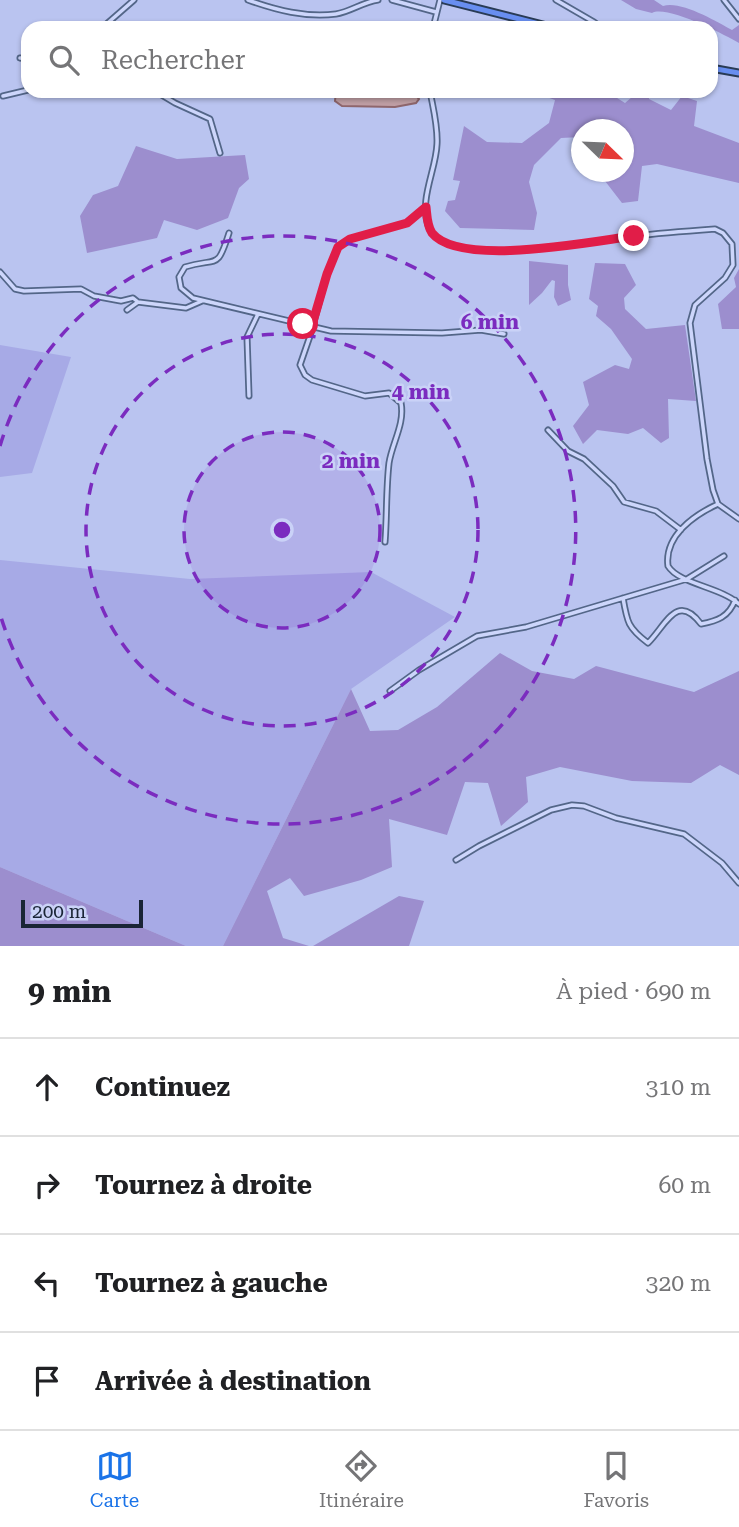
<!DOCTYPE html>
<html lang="fr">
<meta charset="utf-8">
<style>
body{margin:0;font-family:"Roboto Serif",serif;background:#f6f6f6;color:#202124}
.compass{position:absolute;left:571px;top:119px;width:63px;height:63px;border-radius:50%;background:#fff;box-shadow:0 2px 5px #0004;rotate:113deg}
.scale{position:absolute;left:21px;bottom:18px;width:122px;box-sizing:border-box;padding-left:7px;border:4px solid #1a2536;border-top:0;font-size:19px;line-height:24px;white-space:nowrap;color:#1a2536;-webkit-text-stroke:5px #cad2f7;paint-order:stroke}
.stop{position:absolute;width:21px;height:21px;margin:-16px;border:5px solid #e11d48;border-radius:50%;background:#fff}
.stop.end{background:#e11d48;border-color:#fff;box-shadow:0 2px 7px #0008}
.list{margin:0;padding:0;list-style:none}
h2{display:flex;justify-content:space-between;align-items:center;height:91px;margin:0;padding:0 28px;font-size:30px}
h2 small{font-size:23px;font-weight:400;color:#757577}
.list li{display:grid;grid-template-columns:46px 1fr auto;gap:21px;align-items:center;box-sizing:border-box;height:98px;padding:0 28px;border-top:2px solid #e0e0e0}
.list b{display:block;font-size:26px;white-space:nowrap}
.list em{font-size:23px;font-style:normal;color:#757577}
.icon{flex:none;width:38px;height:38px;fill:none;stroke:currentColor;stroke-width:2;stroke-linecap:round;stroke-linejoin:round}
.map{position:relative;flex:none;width:739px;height:946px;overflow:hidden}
.search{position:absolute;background:#fff;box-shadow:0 2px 5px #0004;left:21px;right:21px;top:21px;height:77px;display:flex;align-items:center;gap:18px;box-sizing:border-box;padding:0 24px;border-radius:21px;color:#757577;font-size:26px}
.sheet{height:483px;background:#fff}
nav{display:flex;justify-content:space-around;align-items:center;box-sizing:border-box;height:98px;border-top:2px solid #e0e0e0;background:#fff;font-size:19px;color:#757577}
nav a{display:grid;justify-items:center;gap:4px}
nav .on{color:#1a73e8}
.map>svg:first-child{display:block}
.farmland{fill:#a7aae6}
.green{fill:#9c8ece}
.water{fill:#c09fa5;stroke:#8e666c;stroke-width:2}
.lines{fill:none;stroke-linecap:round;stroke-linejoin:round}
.minor-casing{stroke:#536688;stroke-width:7}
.trunk-casing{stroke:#293b55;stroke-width:9}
.minor{stroke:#cdd6fb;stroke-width:3.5}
.trunk{stroke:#688ef0;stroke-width:5}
.route{stroke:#e11d48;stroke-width:9}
.ring{fill:none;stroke:#7b2cbf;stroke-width:3.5;stroke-dasharray:12 9}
.centre{fill:#7b2cbf;stroke:#cad2f7;stroke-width:3.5}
.ring-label{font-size:21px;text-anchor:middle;font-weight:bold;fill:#7b2cbf;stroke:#cad2f7;stroke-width:5;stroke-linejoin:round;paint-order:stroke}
</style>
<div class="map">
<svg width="739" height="946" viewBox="0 0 739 946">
<rect width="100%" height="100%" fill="#bac4f0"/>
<path class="farmland" d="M 0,345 L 71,357 L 32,473 L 0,477 Z
M 0,560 L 190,579 L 371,572 L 455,617 L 351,689 L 223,946 L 186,946 L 0,867 Z"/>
<path class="green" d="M 621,0 L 654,0 L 663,6 C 680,0 716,21 732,30 L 739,25 L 739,43 C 723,34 667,5 652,13 L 636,9 Z
M 530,91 L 606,91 L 625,103 L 639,91 L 648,91 L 649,99 L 671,110 L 682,96 L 697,101 L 694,126 L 739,143 L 739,183 L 657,164 L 642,166 L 638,201 L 622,203 L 605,181 L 613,172 L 624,172 L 624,162 L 631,155 L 624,141 L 624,130 L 582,130 L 581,137 L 561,138 L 534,165 L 529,182 L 537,213 L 534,230 L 460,228 L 445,211 L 448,201 L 455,200 L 460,181 L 453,180 L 464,126 L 487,142 L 522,143 L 549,123 L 555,100 Z
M 136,146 L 177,159 L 245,155 L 249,179 L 239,188 L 228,218 L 197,230 L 164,220 L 157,238 L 87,253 L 80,216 L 93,195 L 118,186 Z
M 529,261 L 568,265 L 568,285 L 571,300 L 558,306 L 554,297 L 555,281 L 552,280 L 542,293 L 529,305 Z
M 595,263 L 625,264 L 636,285 L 624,298 L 625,309 L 646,329 L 685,325 L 696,401 L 668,399 L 669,438 L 661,443 L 643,428 L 628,434 L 597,430 L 583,444 L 573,426 L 589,405 L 583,382 L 615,365 L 629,369 L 632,359 L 611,329 L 596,316 L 598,306 L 589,299 Z
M 739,269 L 739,329 L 722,329 L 718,304 L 736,287 L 734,278 Z
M 500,653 L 532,671 L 574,679 L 596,666 L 694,692 L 739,671 L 739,775 L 720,765 L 691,783 L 632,781 L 560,767 L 526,777 L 528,802 L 501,826 L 488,783 L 465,782 L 447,835 L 389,819 L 392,867 L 361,880 L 304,896 L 290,878 L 267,891 L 283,938 L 309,946 L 223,946 L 351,689 L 370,731 L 398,730 L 437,707 Z
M 0,867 L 186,946 L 0,946 Z
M 399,896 L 424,901 L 409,946 L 313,946 Z"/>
<path class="water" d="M 336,91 L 412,91 L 419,99 L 416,103 L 395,107 L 342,106 L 335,101 Z"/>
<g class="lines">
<defs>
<path id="minor" d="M 248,0 C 276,10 306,18 336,14 C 350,12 363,2 378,0
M 392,0 L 436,12
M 556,0 L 594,22 L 595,28
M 724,0 L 739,19
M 594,22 L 602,28
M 102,28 L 134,0
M 433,28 L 440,0
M 20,58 L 28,59
M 155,91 L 175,103 L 210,119 L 220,153
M 430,91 C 433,108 438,126 437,144 C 436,171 418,200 429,228 C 447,271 598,240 635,236 C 661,233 688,231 715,229 L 723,233 L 732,244 L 733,265 L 725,278 L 695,305 L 690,323 L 707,459 L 713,490 L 718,504 L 739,519
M 3,96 L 28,90
M 229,233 C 217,271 218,257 185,267 L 179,277 L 181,288 L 193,298 L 331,331 L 442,333 L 481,330 L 504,334
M 0,272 L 15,289 L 24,291 L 81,289 L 94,296 L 121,301 L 133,298 L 138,302
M 127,310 L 138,302 L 186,308 L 202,301
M 249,396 L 247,337 L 258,314
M 548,430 L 568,451 L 584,459 L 613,486 L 624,502 L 656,511 L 681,530
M 718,504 C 694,515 664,536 668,566 C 679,584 721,587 739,604
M 385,542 C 387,516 386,489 389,463 C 392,443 405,424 401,403 L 389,393 L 365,396 L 312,380 L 305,375 L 300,365 L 310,336 L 327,274 L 338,247 L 350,239 L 407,223 L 426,207
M 623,598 C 627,622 628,628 648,643 C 666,625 677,592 701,624 C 717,621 729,617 735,600
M 390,691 L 419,670 L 477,636 L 526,627 L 687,579 L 724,556
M 456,860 L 479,846 L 551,810 L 572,805 L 584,806 L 616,818 L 684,834 L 722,863 L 739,883"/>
<path id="trunk" d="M 444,0 L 555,28
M 711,68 L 739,73"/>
</defs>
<use href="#minor" class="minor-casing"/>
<use href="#trunk" class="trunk-casing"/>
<use href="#minor" class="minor"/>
<use href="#trunk" class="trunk"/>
</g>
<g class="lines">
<path class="route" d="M 303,324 L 312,325 L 327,274 L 338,247 L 350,239 L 407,223 L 426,207 C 427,216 427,226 432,233 C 460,268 594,241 634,236"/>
</g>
<circle cx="282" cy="530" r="98" fill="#7b2cbf" fill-opacity=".12"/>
<g class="ring">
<circle cx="282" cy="530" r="98"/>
<circle cx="282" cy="530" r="196"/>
<path d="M0 446A294 294 0 1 1 0 614"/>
</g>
<circle cx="282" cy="530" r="10" class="centre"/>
<g class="ring-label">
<text x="490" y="329">6 min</text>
<text x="421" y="399">4 min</text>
<text x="351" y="468">2 min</text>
</g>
</svg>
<svg class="compass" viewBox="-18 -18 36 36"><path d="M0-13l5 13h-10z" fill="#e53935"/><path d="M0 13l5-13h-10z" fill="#757577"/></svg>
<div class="scale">200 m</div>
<div class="stop" style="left:303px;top:324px"></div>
<div class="stop end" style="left:634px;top:236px"></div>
<div class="search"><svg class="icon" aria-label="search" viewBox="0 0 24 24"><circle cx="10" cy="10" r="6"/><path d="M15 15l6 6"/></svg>Rechercher</div>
</div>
<section class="sheet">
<h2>9 min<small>À pied · 690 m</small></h2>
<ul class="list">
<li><svg class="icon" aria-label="ahead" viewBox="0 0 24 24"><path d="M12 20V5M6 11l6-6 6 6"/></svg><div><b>Continuez</b></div><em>310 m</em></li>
<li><svg class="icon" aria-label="right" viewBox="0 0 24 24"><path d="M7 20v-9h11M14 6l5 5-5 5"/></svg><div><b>Tournez à droite</b></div><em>60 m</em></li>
<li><svg class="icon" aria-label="left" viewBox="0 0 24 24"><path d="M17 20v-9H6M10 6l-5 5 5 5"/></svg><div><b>Tournez à gauche</b></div><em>320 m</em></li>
<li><svg class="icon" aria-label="arrive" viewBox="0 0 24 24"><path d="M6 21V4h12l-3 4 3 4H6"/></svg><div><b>Arrivée à destination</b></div></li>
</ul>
</section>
<nav>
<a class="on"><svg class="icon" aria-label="map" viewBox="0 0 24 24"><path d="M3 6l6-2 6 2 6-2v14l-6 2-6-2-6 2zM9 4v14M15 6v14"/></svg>Carte</a>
<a><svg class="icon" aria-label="directions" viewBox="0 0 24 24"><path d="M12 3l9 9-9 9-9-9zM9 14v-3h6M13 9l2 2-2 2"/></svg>Itinéraire</a>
<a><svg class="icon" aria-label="saved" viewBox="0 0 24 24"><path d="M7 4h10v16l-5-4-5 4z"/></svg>Favoris</a>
</nav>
